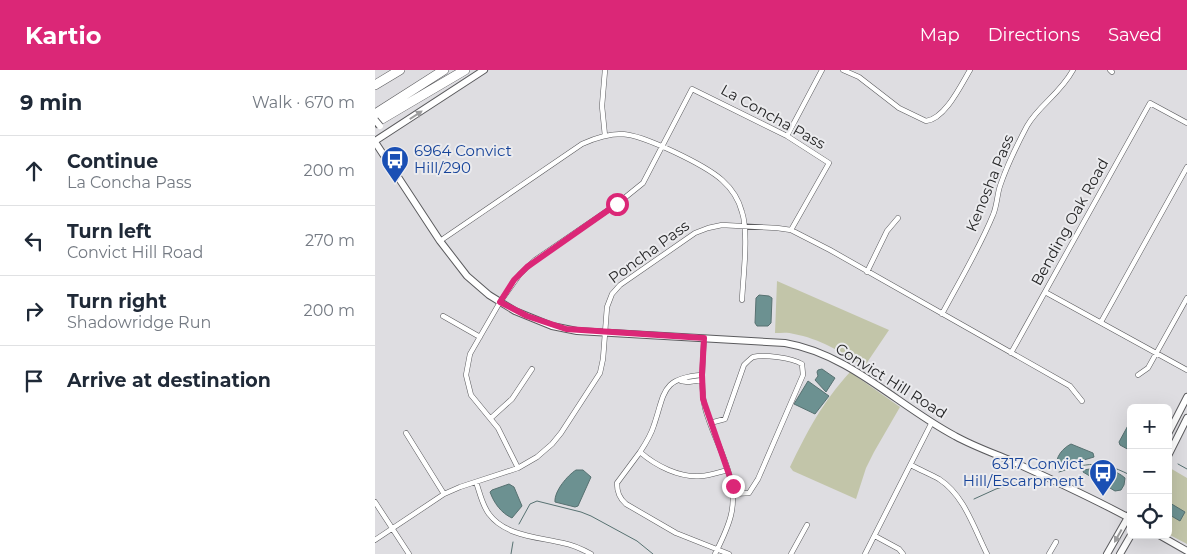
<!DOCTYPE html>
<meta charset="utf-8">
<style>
body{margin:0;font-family:Montserrat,sans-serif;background:#f6f6f7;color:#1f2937}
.controls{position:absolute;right:15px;bottom:15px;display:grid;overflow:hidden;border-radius:8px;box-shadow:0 5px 20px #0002}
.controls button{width:45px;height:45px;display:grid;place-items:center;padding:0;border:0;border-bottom:1px solid #e0e1e3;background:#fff;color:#1f2937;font:25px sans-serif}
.stop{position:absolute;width:15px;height:15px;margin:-11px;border:4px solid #db2777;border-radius:50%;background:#fff}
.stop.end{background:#db2777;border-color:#fff;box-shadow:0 1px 5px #0008}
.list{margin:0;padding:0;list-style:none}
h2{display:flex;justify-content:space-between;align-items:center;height:65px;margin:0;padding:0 20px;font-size:21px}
h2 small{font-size:16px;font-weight:400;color:#747a83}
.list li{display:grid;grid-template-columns:32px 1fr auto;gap:15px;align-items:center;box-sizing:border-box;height:70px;padding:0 20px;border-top:1px solid #e0e1e3}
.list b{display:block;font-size:19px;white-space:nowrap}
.list p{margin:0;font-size:16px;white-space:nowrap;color:#747a83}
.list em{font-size:16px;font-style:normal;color:#747a83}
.icon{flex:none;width:28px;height:28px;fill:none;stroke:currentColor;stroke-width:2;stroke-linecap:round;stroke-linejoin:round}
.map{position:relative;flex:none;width:812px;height:484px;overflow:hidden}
header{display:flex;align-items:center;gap:30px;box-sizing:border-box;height:70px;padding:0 25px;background:#db2777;color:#fff}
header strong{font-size:24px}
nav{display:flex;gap:28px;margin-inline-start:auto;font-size:18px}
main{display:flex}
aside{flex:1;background:#fff}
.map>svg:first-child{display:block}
.green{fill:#c2c5a9}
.water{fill:#6c9191;stroke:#577171}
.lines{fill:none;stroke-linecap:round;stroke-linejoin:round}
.stream{stroke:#577171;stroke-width:1}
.street-casing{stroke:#5b5b5e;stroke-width:5.5}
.secondary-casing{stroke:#5b5b5e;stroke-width:8}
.highway-casing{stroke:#5b5b5e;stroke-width:10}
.street{stroke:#fff;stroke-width:4.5}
.secondary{stroke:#fff;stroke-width:6}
.highway{stroke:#fff;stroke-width:9}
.secondary-bridge-casing{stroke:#5b5b5e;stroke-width:8;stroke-linecap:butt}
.secondary-bridge{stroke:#fff;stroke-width:6}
.oneway{fill:#9d9d9e}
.route{stroke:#db2777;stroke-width:6}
.labels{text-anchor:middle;stroke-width:4;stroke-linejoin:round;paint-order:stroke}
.street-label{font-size:15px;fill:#262627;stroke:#ebebee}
.transit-label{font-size:15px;fill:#164399;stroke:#ebebee;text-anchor:start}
</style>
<header>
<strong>Kartio</strong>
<nav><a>Map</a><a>Directions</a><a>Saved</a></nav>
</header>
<main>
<aside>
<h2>9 min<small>Walk · 670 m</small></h2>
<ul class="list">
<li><svg class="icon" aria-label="ahead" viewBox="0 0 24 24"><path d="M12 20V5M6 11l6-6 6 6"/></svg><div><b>Continue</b><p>La Concha Pass</p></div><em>200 m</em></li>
<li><svg class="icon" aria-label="left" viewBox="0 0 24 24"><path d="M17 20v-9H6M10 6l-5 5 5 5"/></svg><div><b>Turn left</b><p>Convict Hill Road</p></div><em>270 m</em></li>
<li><svg class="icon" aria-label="right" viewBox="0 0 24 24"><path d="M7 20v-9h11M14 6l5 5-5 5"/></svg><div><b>Turn right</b><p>Shadowridge Run</p></div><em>200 m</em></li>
<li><svg class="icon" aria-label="arrive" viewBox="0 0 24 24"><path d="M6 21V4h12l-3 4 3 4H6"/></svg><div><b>Arrive at destination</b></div></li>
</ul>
</aside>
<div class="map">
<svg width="812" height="484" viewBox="0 0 812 484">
<rect width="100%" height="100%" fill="#dedde1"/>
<path class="green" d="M 402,211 L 514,260 L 489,297 C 469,283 443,268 419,264 C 413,262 406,263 400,263 Z
M 475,302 L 525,337 L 499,382 L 491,398 L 481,429 L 418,401 L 415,397 C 433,360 447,333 475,302 Z
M 795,398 L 812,408 L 812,474 L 793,464 L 793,402 Z"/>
<path class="water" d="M 384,225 L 394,226 L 397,228 L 396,253 L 393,256 L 382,256 L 380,253 L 381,228 Z
M 447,299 L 460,308 L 451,322 L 440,310 L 443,306 L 442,302 L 443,300 Z
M 433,311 L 454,326 L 440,344 L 419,334 Z
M 756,350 L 756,381 L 745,375 L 744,372 Z
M 696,374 L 718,383 L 719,387 L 685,397 L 682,396 C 680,387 688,378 696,374 Z
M 720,398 C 731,399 741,400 750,408 L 749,415 L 746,420 L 740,421 L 708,402 L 709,400 Z
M 201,400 L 208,400 L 216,407 L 203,436 L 200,437 L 180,432 C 179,421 193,405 201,400 Z
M 134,414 L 139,417 L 147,436 L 137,448 C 126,443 119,433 115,422 L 117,420 Z
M 795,433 L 810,442 L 805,451 L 793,444 Z"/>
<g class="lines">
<path class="stream" d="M 803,394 L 812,399
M 684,402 C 712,393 725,390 753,404
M 599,429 L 621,419 L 647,411
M 144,454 L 155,434 L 162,431 L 206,442 L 216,446 L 262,471 L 278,484
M 136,484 L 138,472"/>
<defs>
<path id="street" d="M 468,0 L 484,7 L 524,38 L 551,51 C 570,49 586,15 595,0
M 735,0 L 737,2
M 230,66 L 227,36 L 230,0
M 412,66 L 447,0
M 65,171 L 207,74 C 220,68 233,64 247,64 C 269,65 330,95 347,110 C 357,119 364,130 367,142 C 374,163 368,207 367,230
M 492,202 L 512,161 L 523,148
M 670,222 L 812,300
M 567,244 C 584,212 604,179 618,145 C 622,136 622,125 625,116 C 632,95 642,75 652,56 C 664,35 685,24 698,0
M 68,246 L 105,267
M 726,252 L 812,97
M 329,268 C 328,292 325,315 330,338 C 339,373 365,407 356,445 C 353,458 346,472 340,484
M 636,283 L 775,33 L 812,53
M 327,305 C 286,308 290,323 279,355 C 276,365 271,373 265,382 C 281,396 305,408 326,406 C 335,406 344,402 353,400
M 763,305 L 773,298 L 812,228
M 306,311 L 313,312 L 327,310
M 116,348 L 137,329 L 157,299
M 335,353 L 350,349 L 369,295 C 372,292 375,289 378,287 C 389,284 417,288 427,294 L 428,305 L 383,409 L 374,423 L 358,424
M 31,363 L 69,424
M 265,382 L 242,413 C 242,422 244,428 251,434 L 301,463 L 354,484
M 536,395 C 545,400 555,404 564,409 C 589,425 599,458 612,484
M 143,398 L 123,358 L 96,325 L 91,305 L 95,284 L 125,232 L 145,204 L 160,190 L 242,134 L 268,113 L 317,19 L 412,66 L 454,93 L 416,160
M 101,412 C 105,423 107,435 114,444 C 130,466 163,467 188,473 C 198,475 207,479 216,484
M 0,432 L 34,484
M 500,466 L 524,479 L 528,484
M 0,470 L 69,424 L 85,417 L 143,398 L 162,387 L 177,374 L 186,363 L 225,303 L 228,289 L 232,237 L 237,224 L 245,215 L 320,163 L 333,158 L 347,155 L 402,158 L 416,160 L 455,180 L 695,316 L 707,331
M 416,484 L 432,455
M 490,484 L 557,352
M 674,484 L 681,472"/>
<path id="secondary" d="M 0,71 L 109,0
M 0,72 L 65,171 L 92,206 L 114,225 L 140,241 L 177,256 L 202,261 L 410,273 C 475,284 523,336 580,366 C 596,375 615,382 632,389 C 674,408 716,427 756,449
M 793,364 L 812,327
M 793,386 L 812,348
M 784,465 L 812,481
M 732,484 L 756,442
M 745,484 L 756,465"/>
<path id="highway" d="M 0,15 L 25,0
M 0,44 L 69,0
M 0,53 L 90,0"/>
</defs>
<use href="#street" class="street-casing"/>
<use href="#secondary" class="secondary-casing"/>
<use href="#highway" class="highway-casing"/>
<use href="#street" class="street"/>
<use href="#secondary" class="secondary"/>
<use href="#highway" class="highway"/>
<defs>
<path id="secondary-bridge" d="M 0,50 L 5,56"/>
</defs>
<use href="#secondary-bridge" class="secondary-bridge-casing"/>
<use href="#secondary-bridge" class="secondary-bridge"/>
</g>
<defs><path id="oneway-solid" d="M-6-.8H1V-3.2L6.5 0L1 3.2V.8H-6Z" transform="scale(1.25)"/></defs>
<g class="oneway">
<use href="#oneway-solid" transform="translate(41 45) rotate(-33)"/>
<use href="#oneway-solid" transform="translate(743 466) rotate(119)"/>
</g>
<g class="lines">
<path class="route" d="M 242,134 L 152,197 L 139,210 L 125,232 L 152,246 L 191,259 L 329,268 L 327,305 L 328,329 L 358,416"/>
</g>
<defs>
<symbol id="bus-pin" viewBox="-11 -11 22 30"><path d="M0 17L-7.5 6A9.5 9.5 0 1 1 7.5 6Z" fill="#1a4fb4" stroke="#ebebee"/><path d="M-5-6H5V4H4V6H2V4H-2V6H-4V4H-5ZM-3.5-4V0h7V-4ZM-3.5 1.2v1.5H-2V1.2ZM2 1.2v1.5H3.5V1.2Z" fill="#fff"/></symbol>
</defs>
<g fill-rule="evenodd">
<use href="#bus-pin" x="4" y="74" width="32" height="43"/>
<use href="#bus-pin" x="712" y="387" width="32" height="43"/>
</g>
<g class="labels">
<g class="street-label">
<text transform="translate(398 47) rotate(29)" y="5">La Concha Pass</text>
<text transform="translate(615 113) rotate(-68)" y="5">Kenosha Pass</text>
<text transform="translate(695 152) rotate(-61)" y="5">Bending Oak Road</text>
<text transform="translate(274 182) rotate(-36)" y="5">Poncha Pass</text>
<text transform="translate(516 311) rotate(32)" y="5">Convict Hill Road</text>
</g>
<g class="transit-label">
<text x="39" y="86">6964 Convict<tspan x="39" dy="17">Hill/290</tspan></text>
<text x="709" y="399" text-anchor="end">6317 Convict<tspan x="709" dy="17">Hill/Escarpment</tspan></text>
</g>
</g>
</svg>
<div class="controls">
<button>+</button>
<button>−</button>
<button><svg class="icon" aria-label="locate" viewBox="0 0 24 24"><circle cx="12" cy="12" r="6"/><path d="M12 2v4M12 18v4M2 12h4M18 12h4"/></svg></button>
</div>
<div class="stop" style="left:242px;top:134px"></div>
<div class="stop end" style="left:358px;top:416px"></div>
</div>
</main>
